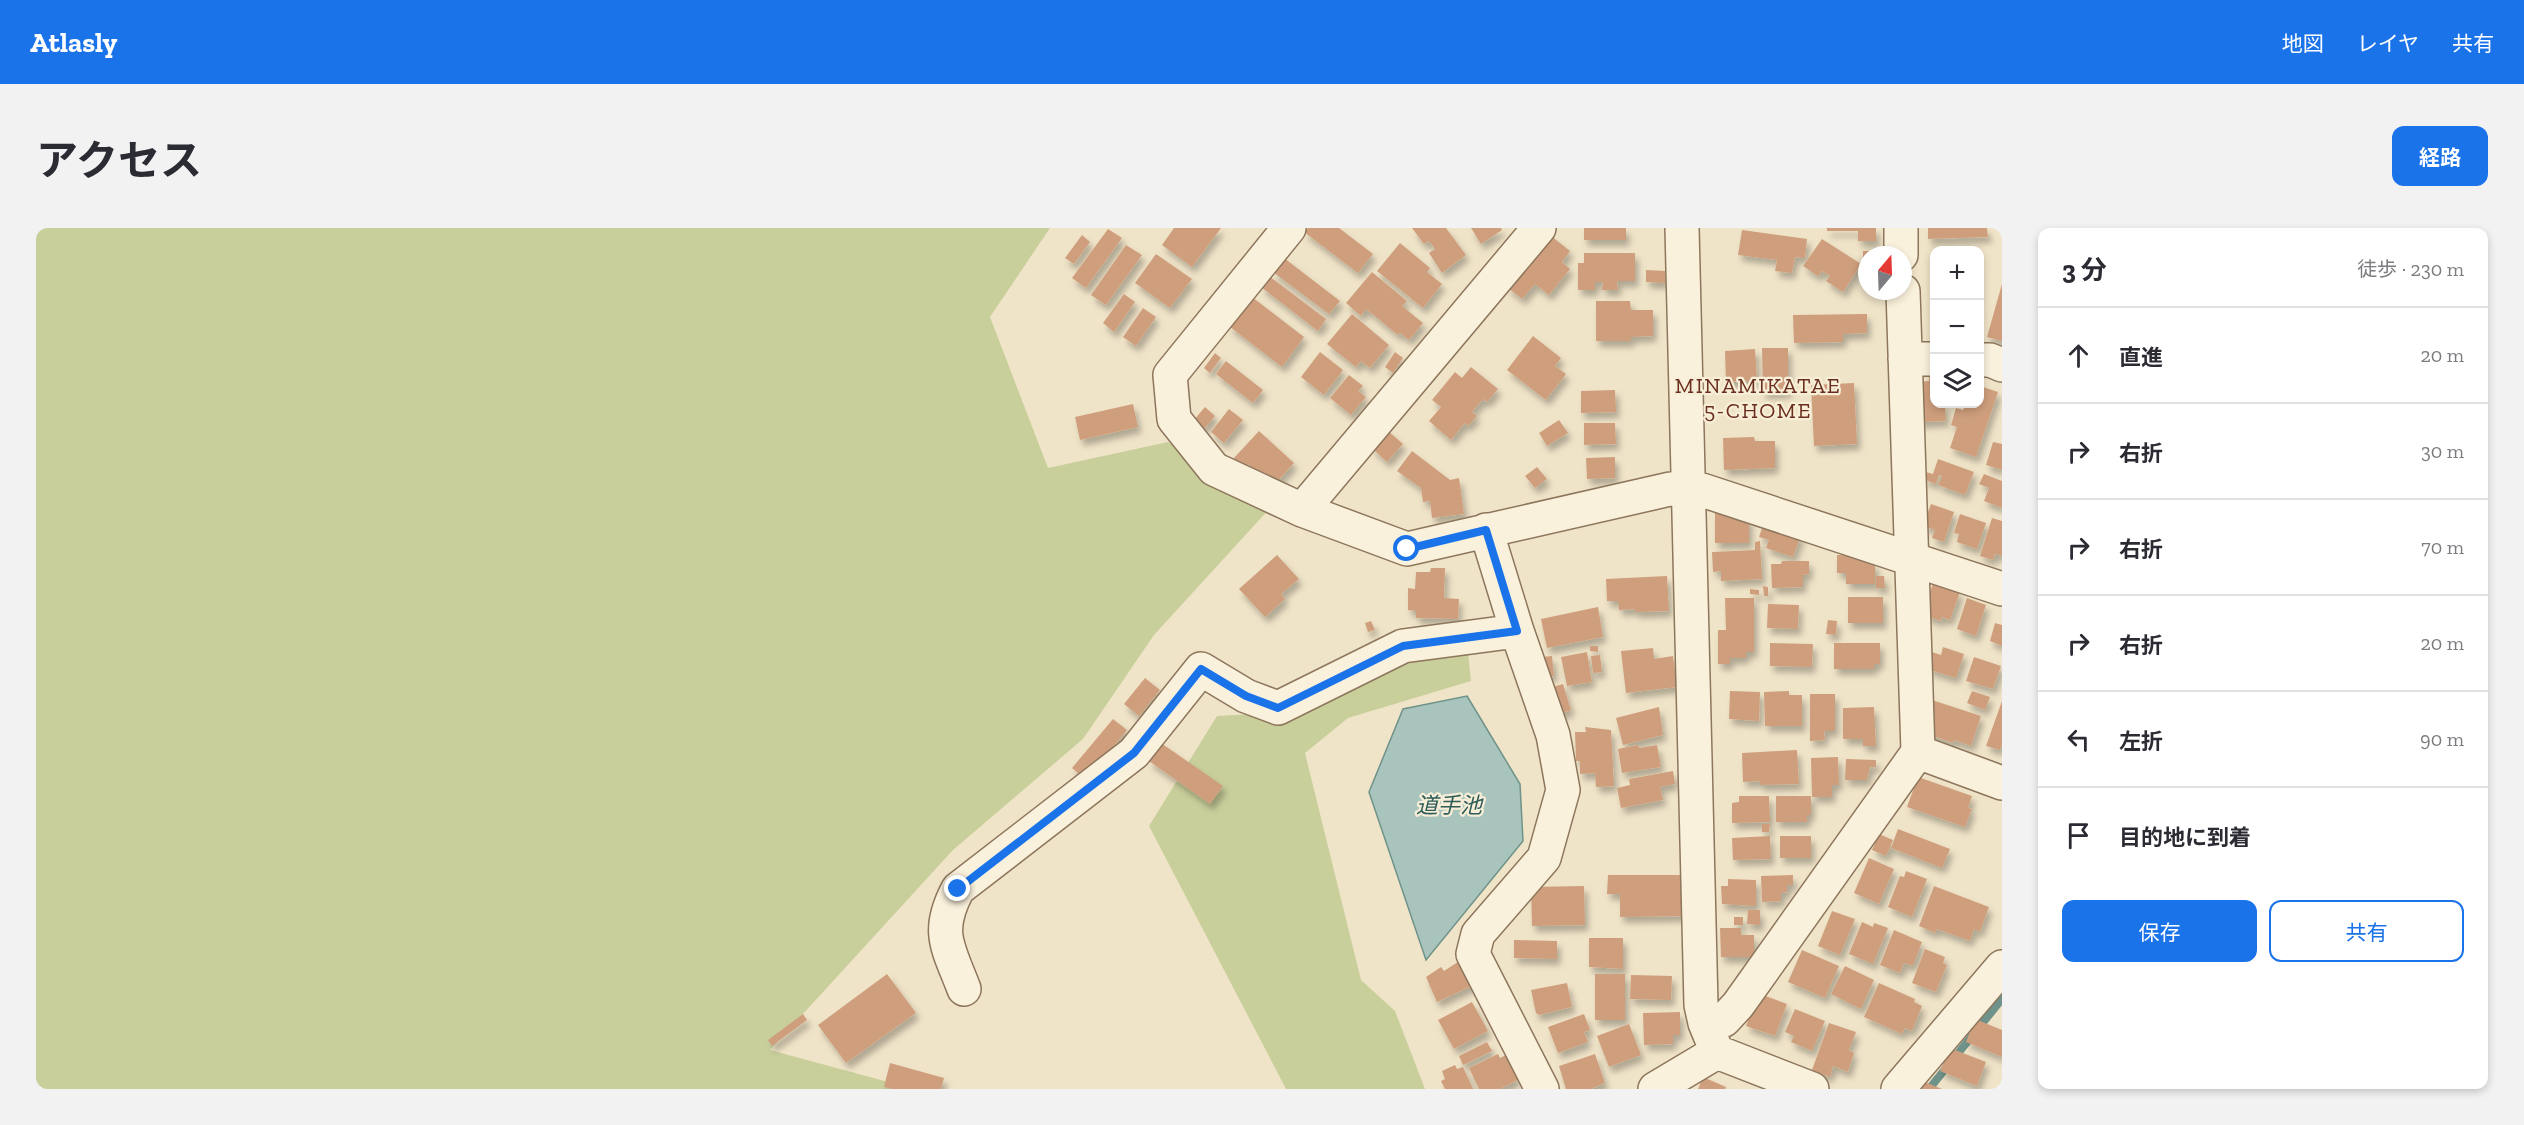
<!DOCTYPE html>
<html lang="ja">
<meta charset="utf-8">
<style>
body{margin:0;font-family:"Zilla Slab","Noto Sans JP",serif;background:#f2f2f3;color:#2b2b33}
.controls{position:absolute;right:18px;top:18px;display:grid;overflow:hidden;border-radius:12px;box-shadow:0 3px 9px #0003}
.controls button{width:54px;height:54px;display:grid;place-items:center;padding:0;border:0;border-bottom:2px solid #e1e1e2;background:#fff;color:#2b2b33;font:30px sans-serif}
.compass{position:absolute;left:1822px;top:18px;width:54px;height:54px;border-radius:50%;background:#fff;box-shadow:0 3px 9px #0003;rotate:19deg}
.stop{position:absolute;width:18px;height:18px;margin:-14px;border:4px solid #1a73e8;border-radius:50%;background:#fff}
.stop.end{background:#1a73e8;border-color:#fff;box-shadow:0 2px 6px #0008}
.list{margin:0;padding:0;list-style:none}
h2{display:flex;justify-content:space-between;align-items:center;height:78px;margin:0;padding:0 24px;font-size:26px}
h2 small{font-size:20px;font-weight:400;color:#7c7c81}
.list li{display:grid;grid-template-columns:39px 1fr auto;gap:18px;align-items:center;box-sizing:border-box;height:96px;padding:0 24px;border-top:2px solid #e1e1e2}
.list b{display:block;font-size:22px;white-space:nowrap}
.list em{font-size:20px;font-style:normal;color:#7c7c81}
.actions{display:flex;gap:12px;padding:18px 24px}
.actions a{flex:1;padding:14px 0;border:2px solid #1a73e8;border-radius:12px;text-align:center;font-size:21px;color:#1a73e8}
.actions .main{background:#1a73e8;color:#fff}
.icon{flex:none;width:33px;height:33px;fill:none;stroke:currentColor;stroke-width:2;stroke-linecap:round;stroke-linejoin:round}
.map{position:relative;flex:none;width:1966px;height:861px;overflow:hidden;border-radius:12px}
header{display:flex;align-items:center;gap:36px;box-sizing:border-box;height:84px;padding:0 30px;background:#1a73e8;color:#fff}
header strong{font-size:28px}
nav{display:flex;gap:33px;margin-inline-start:auto;font-size:21px}
.intro{display:flex;align-items:center;justify-content:space-between;box-sizing:border-box;height:144px;padding:0 36px}
h1{margin:0;font-size:42px}
.button{padding:15px 27px;border-radius:12px;background:#1a73e8;color:#fff;font-size:21px;font-weight:700}
main{display:flex;gap:36px;padding:0 36px}
aside{flex:1;background:#fff;border-radius:12px;box-shadow:0 3px 9px #0003}
.map>svg:first-child{display:block}
.green{fill:#c9cf9b}
.water{fill:#a9c4bc;stroke:#6f938a;stroke-width:1.5}
.lines{fill:none;stroke-linecap:round;stroke-linejoin:round}
.stream{stroke:#6f938a;stroke-width:8}
.building{fill:#cf9f7d;filter:url(#shadow)}
.minor-casing{stroke:#8d765c;stroke-width:36}
.minor{stroke:#faf1dc;stroke-width:33}
.route{stroke:#1a73e8;stroke-width:8}
.labels{text-anchor:middle;stroke-width:4.5;stroke-linejoin:round;paint-order:stroke}
.neighbourhood-label{font-size:22px;letter-spacing:1.5px;fill:#6b2e1e;stroke:#f7eed8}
.water-label{font-size:22px;font-style:italic;fill:#2f5d5a;stroke:#f7eed8}
</style>
<header>
<strong>Atlasly</strong>
<nav><a>地図</a><a>レイヤ</a><a>共有</a></nav>
</header>
<div class="intro"><h1>アクセス</h1><a class="button">経路</a></div>
<main>
<div class="map">
<svg width="1966" height="861" viewBox="0 0 1966 861">
<defs>
<filter id="shadow"><feDropShadow dx="3.5" dy="6" stdDeviation="3" flood-color="#0004"/></filter>
</defs>
<rect width="100%" height="100%" fill="#f0e4c8"/>
<path class="green" d="M 0,0 L 1014,0 L 954,89 L 1012,240 L 1132,214 L 1235,279 L 1118,407 L 1047,511 L 917,622 L 734,822 L 878,861 L 0,861 Z
M 1432,425 L 1435,453 L 1312,490 L 1269,525 L 1325,752 L 1359,783 L 1389,861 L 1250,861 L 1113,598 L 1181,488 L 1252,484 L 1359,434 Z"/>
<path class="water" d="M 1431,468 L 1484,556 L 1487,613 L 1390,732 L 1333,564 L 1367,481 Z"/>
<g class="lines">
<path class="stream" d="M 1893,861 L 1966,771"/>
</g>
<path class="building" d="M 1138,0 L 1185,0 L 1156,39 L 1126,17 Z
M 1272,0 L 1303,0 L 1337,26 L 1322,45 L 1268,4 Z
M 1376,0 L 1410,0 L 1430,27 L 1406,45 L 1393,25 L 1399,21 L 1393,13 L 1388,16 Z
M 1435,0 L 1465,0 L 1466,2 L 1445,16 Z
M 1548,0 L 1590,0 L 1590,12 L 1548,12 Z
M 1791,0 L 1840,0 L 1840,13 L 1822,13 L 1822,3 L 1791,3 Z
M 1892,0 L 1951,0 L 1952,9 L 1892,11 Z
M 1072,1 L 1086,10 L 1050,60 L 1036,50 Z
M 1706,2 L 1771,11 L 1769,30 L 1759,29 L 1756,45 L 1739,43 L 1741,32 L 1702,27 Z
M 1046,7 L 1054,14 L 1038,36 L 1029,30 Z
M 1514,7 L 1534,23 L 1526,34 L 1534,41 L 1513,67 L 1499,56 L 1486,71 L 1471,59 Z
M 1786,11 L 1825,36 L 1807,64 L 1790,53 L 1794,48 L 1786,43 L 1782,48 L 1767,38 Z
M 1364,15 L 1394,40 L 1391,44 L 1406,56 L 1387,80 L 1341,43 Z
M 1090,17 L 1106,27 L 1070,77 L 1055,67 Z
M 1827,23 L 1846,23 L 1846,27 L 1831,27 L 1831,40 L 1827,40 Z
M 1548,25 L 1599,25 L 1599,53 L 1581,53 L 1582,62 L 1566,62 L 1567,54 L 1559,54 L 1559,62 L 1542,62 L 1542,35 L 1548,35 Z
M 1120,26 L 1156,51 L 1134,80 L 1099,55 Z
M 1248,30 L 1304,73 L 1293,86 L 1237,44 Z
M 1610,42 L 1629,43 L 1629,55 L 1610,54 Z
M 1336,44 L 1371,73 L 1366,78 L 1387,95 L 1373,112 L 1364,105 L 1362,107 L 1330,81 L 1325,88 L 1310,75 Z
M 1233,48 L 1290,91 L 1282,103 L 1225,59 Z
M 1966,56 L 1966,113 L 1951,109 Z
M 1088,66 L 1099,74 L 1078,104 L 1067,95 Z
M 1216,69 L 1268,109 L 1246,139 L 1193,98 Z
M 1560,73 L 1594,73 L 1595,82 L 1617,82 L 1617,108 L 1595,109 L 1595,113 L 1560,113 Z
M 1107,80 L 1120,89 L 1100,118 L 1087,109 Z
M 1316,86 L 1353,117 L 1334,140 L 1325,133 L 1320,139 L 1291,116 Z
M 1831,86 L 1831,105 L 1807,106 L 1807,114 L 1758,115 L 1757,87 Z
M 1497,108 L 1525,130 L 1519,138 L 1530,146 L 1510,172 L 1471,142 Z
M 1726,120 L 1752,120 L 1752,164 L 1727,165 Z
M 1719,121 L 1721,152 L 1690,154 L 1689,123 Z
M 1284,124 L 1307,142 L 1288,167 L 1265,149 Z
M 1359,124 L 1367,130 L 1357,145 L 1349,139 Z
M 1179,125 L 1185,130 L 1174,145 L 1168,140 Z
M 1190,133 L 1227,162 L 1217,175 L 1180,146 Z
M 1435,139 L 1462,161 L 1451,174 L 1447,171 L 1436,184 L 1441,188 L 1432,198 L 1429,195 L 1415,212 L 1393,193 L 1405,179 L 1396,172 L 1419,144 L 1426,150 Z
M 1313,147 L 1327,158 L 1322,163 L 1330,169 L 1315,187 L 1294,170 Z
M 1893,147 L 1898,147 L 1898,176 L 1909,176 L 1910,193 L 1882,194 L 1881,154 L 1893,153 Z
M 1818,155 L 1821,216 L 1778,218 L 1775,157 Z
M 1944,158 L 1962,164 L 1940,229 L 1914,220 L 1921,199 L 1915,197 L 1920,180 L 1927,182 L 1930,176 L 1944,176 Z
M 1579,162 L 1580,184 L 1545,185 L 1545,163 Z
M 1097,176 L 1102,199 L 1044,212 L 1039,189 Z
M 1169,179 L 1179,188 L 1168,201 L 1158,192 Z
M 1193,181 L 1207,192 L 1188,215 L 1175,204 Z
M 1523,192 L 1532,205 L 1511,218 L 1503,205 Z
M 1548,195 L 1579,195 L 1580,216 L 1548,217 Z
M 1351,202 L 1367,216 L 1351,234 L 1335,219 Z
M 1223,203 L 1258,235 L 1241,254 L 1228,244 L 1225,248 L 1212,236 L 1208,241 L 1197,231 Z
M 1718,209 L 1719,213 L 1739,213 L 1739,240 L 1688,242 L 1687,210 Z
M 1957,214 L 1966,216 L 1966,242 L 1950,237 Z
M 1376,223 L 1414,252 L 1423,250 L 1428,286 L 1396,290 L 1394,273 L 1387,274 L 1385,260 L 1361,243 Z
M 1579,229 L 1579,250 L 1551,251 L 1550,230 Z
M 1902,231 L 1938,244 L 1929,267 L 1902,257 L 1906,248 L 1903,247 L 1900,256 L 1887,251 L 1890,244 L 1897,246 Z
M 1501,239 L 1511,251 L 1499,260 L 1489,248 Z
M 1948,246 L 1966,253 L 1966,280 L 1948,273 L 1953,260 L 1943,256 Z
M 1895,276 L 1918,284 L 1908,314 L 1896,310 L 1899,302 L 1887,298 Z
M 1679,284 L 1705,284 L 1713,292 L 1713,315 L 1679,315 Z
M 1924,286 L 1950,295 L 1941,321 L 1921,314 L 1923,306 L 1918,305 Z
M 1956,290 L 1966,293 L 1966,328 L 1959,326 L 1957,332 L 1944,328 Z
M 1728,294 L 1765,307 L 1757,329 L 1730,320 L 1733,312 L 1723,309 Z
M 1724,313 L 1726,351 L 1685,353 L 1685,343 L 1677,344 L 1676,324 L 1719,322 L 1719,314 Z
M 1241,327 L 1263,351 L 1245,366 L 1249,371 L 1229,389 L 1203,361 Z
M 1801,327 L 1830,328 L 1830,335 L 1839,335 L 1839,356 L 1810,356 L 1810,345 L 1801,345 Z
M 1746,333 L 1773,333 L 1773,346 L 1767,347 L 1767,359 L 1736,360 L 1735,336 L 1745,336 Z
M 1395,340 L 1409,340 L 1408,370 L 1423,371 L 1422,391 L 1380,390 L 1380,383 L 1372,382 L 1372,360 L 1379,361 L 1380,344 L 1394,344 Z
M 1631,348 L 1633,383 L 1599,384 L 1599,381 L 1583,382 L 1582,373 L 1571,373 L 1570,351 Z
M 1840,348 L 1848,348 L 1849,360 L 1840,360 Z
M 1897,355 L 1924,364 L 1914,392 L 1906,389 L 1905,393 L 1887,387 Z
M 1727,358 L 1732,359 L 1732,368 L 1728,368 Z
M 1714,361 L 1723,362 L 1723,367 L 1714,366 Z
M 1812,369 L 1847,369 L 1847,395 L 1812,395 Z
M 1689,370 L 1718,370 L 1718,424 L 1710,424 L 1710,430 L 1694,430 L 1694,436 L 1682,436 L 1682,402 L 1690,402 Z
M 1931,370 L 1950,377 L 1940,408 L 1921,401 Z
M 1732,376 L 1763,377 L 1762,401 L 1731,400 Z
M 1562,379 L 1567,409 L 1511,420 L 1505,391 Z
M 1792,392 L 1801,393 L 1800,407 L 1790,406 Z
M 1335,393 L 1339,402 L 1332,404 L 1329,395 Z
M 1959,395 L 1966,397 L 1966,418 L 1954,413 Z
M 1734,415 L 1777,416 L 1776,439 L 1734,438 Z
M 1798,415 L 1844,415 L 1844,436 L 1838,436 L 1838,441 L 1798,441 Z
M 1554,418 L 1562,418 L 1562,424 L 1554,423 Z
M 1907,419 L 1928,426 L 1920,450 L 1891,441 L 1896,424 L 1905,427 Z
M 1617,420 L 1618,431 L 1637,428 L 1641,459 L 1590,465 L 1585,423 Z
M 1551,424 L 1556,454 L 1531,458 L 1525,429 Z
M 1564,427 L 1566,444 L 1557,445 L 1555,428 Z
M 1516,428 L 1518,448 L 1508,449 L 1506,429 Z
M 1938,429 L 1965,438 L 1957,461 L 1930,453 Z
M 1109,450 L 1124,462 L 1103,488 L 1088,476 Z
M 1527,456 L 1535,482 L 1517,488 L 1509,461 Z
M 1694,463 L 1724,464 L 1723,493 L 1693,491 Z
M 1753,463 L 1753,467 L 1766,467 L 1766,498 L 1729,498 L 1728,464 Z
M 1936,463 L 1954,469 L 1949,482 L 1931,475 Z
M 1774,466 L 1799,466 L 1799,503 L 1788,503 L 1789,512 L 1774,513 Z
M 1896,472 L 1945,488 L 1935,518 L 1918,512 L 1917,515 L 1889,505 Z
M 1966,473 L 1966,517 L 1964,522 L 1950,518 Z
M 1623,479 L 1627,507 L 1587,517 L 1580,490 Z
M 1838,479 L 1840,518 L 1827,518 L 1827,511 L 1807,511 L 1807,480 Z
M 1077,491 L 1091,502 L 1050,552 L 1036,540 Z
M 1549,499 L 1575,502 L 1578,558 L 1560,559 L 1559,545 L 1544,546 L 1544,533 L 1540,533 L 1539,504 L 1550,504 Z
M 1125,515 L 1187,558 L 1174,576 L 1113,533 Z
M 1602,517 L 1603,520 L 1621,517 L 1625,539 L 1586,545 L 1582,521 Z
M 1761,522 L 1763,556 L 1724,557 L 1724,553 L 1707,554 L 1706,525 Z
M 1802,529 L 1803,557 L 1796,557 L 1796,569 L 1776,569 L 1775,530 Z
M 1810,531 L 1840,532 L 1840,539 L 1834,539 L 1831,552 L 1809,552 Z
M 1637,543 L 1639,556 L 1624,559 L 1627,572 L 1585,580 L 1581,560 L 1594,557 L 1593,551 Z
M 1882,549 L 1936,568 L 1932,580 L 1936,581 L 1929,599 L 1871,579 Z
M 1703,568 L 1733,568 L 1734,594 L 1696,595 L 1696,575 L 1703,574 Z
M 1740,568 L 1775,568 L 1775,587 L 1771,587 L 1771,594 L 1740,594 Z
M 1726,596 L 1734,596 L 1733,604 L 1726,604 Z
M 1862,601 L 1914,621 L 1906,640 L 1855,620 Z
M 1843,606 L 1857,612 L 1850,628 L 1836,622 Z
M 1734,608 L 1735,631 L 1697,632 L 1696,610 Z
M 1744,608 L 1775,608 L 1775,630 L 1744,630 Z
M 1833,630 L 1858,641 L 1843,676 L 1818,665 Z
M 1870,643 L 1891,651 L 1876,689 L 1852,679 L 1864,648 L 1868,649 Z
M 1572,647 L 1646,647 L 1647,688 L 1584,689 L 1584,666 L 1571,666 Z
M 1757,647 L 1757,657 L 1751,657 L 1751,664 L 1745,665 L 1745,673 L 1726,674 L 1725,648 Z
M 1692,651 L 1720,652 L 1720,678 L 1686,676 L 1685,658 L 1692,658 Z
M 1548,658 L 1549,697 L 1496,698 L 1495,659 Z
M 1898,658 L 1953,679 L 1944,704 L 1938,701 L 1934,713 L 1901,701 L 1899,705 L 1883,698 Z
M 1712,682 L 1724,682 L 1724,697 L 1711,696 Z
M 1796,683 L 1819,691 L 1804,727 L 1782,718 Z
M 1698,689 L 1707,689 L 1707,697 L 1698,697 Z
M 1826,694 L 1837,699 L 1838,695 L 1852,700 L 1837,736 L 1813,726 Z
M 1684,700 L 1705,700 L 1705,707 L 1718,707 L 1718,729 L 1685,729 Z
M 1858,702 L 1886,714 L 1877,738 L 1868,735 L 1864,745 L 1844,737 Z
M 1553,710 L 1587,710 L 1587,741 L 1553,739 Z
M 1478,712 L 1521,713 L 1521,731 L 1478,730 Z
M 1889,721 L 1909,729 L 1907,735 L 1911,737 L 1900,764 L 1876,755 Z
M 1766,722 L 1803,738 L 1789,770 L 1752,754 Z
M 1425,732 L 1442,755 L 1401,774 L 1390,749 L 1405,739 L 1408,743 Z
M 1809,738 L 1838,752 L 1825,781 L 1795,766 Z
M 851,746 L 880,785 L 810,835 L 782,797 Z
M 1559,746 L 1589,746 L 1589,792 L 1559,792 Z
M 1595,747 L 1636,748 L 1635,772 L 1594,771 Z
M 1531,755 L 1536,779 L 1503,787 L 1500,785 L 1495,762 Z
M 1843,755 L 1879,771 L 1878,774 L 1886,778 L 1876,803 L 1869,800 L 1866,806 L 1828,789 Z
M 1727,767 L 1751,776 L 1739,808 L 1710,798 L 1718,777 L 1722,779 Z
M 1436,774 L 1452,803 L 1418,821 L 1402,792 Z
M 1759,781 L 1789,793 L 1776,823 L 1755,814 L 1758,808 L 1749,804 Z
M 1644,784 L 1644,807 L 1637,807 L 1637,816 L 1608,817 L 1607,785 Z
M 767,786 L 771,792 L 736,818 L 732,812 Z
M 1548,786 L 1554,802 L 1548,804 L 1552,814 L 1522,825 L 1512,799 Z
M 1939,791 L 1966,802 L 1966,829 L 1930,814 Z
M 1793,795 L 1820,804 L 1813,822 L 1818,825 L 1812,844 L 1797,838 L 1794,849 L 1776,842 Z
M 1593,796 L 1605,827 L 1573,839 L 1561,808 Z
M 1451,814 L 1456,823 L 1427,837 L 1423,828 Z
M 1914,820 L 1950,834 L 1941,858 L 1904,843 Z
M 1462,826 L 1464,830 L 1470,827 L 1482,852 L 1464,861 L 1443,861 L 1433,840 Z
M 1559,826 L 1569,855 L 1555,861 L 1530,861 L 1523,838 Z
M 854,835 L 908,850 L 905,861 L 857,861 L 848,859 Z
M 1419,837 L 1421,841 L 1427,839 L 1437,861 L 1409,861 L 1405,853 L 1409,851 L 1406,843 Z
M 1667,849 L 1690,859 L 1689,861 L 1662,861 Z
M 1889,854 L 1906,861 L 1886,861 Z"/>
<g class="lines">
<defs>
<path id="minor" d="M 1253,0 L 1134,147 L 1138,191 L 1178,241 L 1266,282 L 1371,321 L 1634,261 L 1666,262 L 1966,361
M 1646,0 L 1665,777 L 1669,795 L 1681,824 L 1776,861
M 1865,0 L 1865,27
M 1869,131 L 1898,131
M 1944,132 L 1954,132 L 1966,137
M 1266,282 L 1503,0
M 1450,302 L 1481,403 L 1517,507 L 1527,562 L 1508,630 L 1442,706 L 1437,726 L 1506,861
M 1882,524 L 1966,555
M 928,761 C 912,719 899,704 922,661 L 1098,525 L 1165,441 L 1210,468 L 1242,480 L 1367,418 L 1481,403
M 1669,795 L 1688,792 L 1702,777 L 1882,524 L 1867,63
M 1619,861 L 1681,824
M 1862,861 L 1966,739"/>
</defs>
<use href="#minor" class="minor-casing"/>
<use href="#minor" class="minor"/>
</g>
<g class="lines">
<path class="route" d="M 922,661 L 1098,525 L 1165,441 L 1210,468 L 1242,480 L 1367,418 L 1481,403 L 1450,302 L 1371,321"/>
</g>
<g class="labels">
<g class="neighbourhood-label">
<text x="1722" y="165">MINAMIKATAE<tspan x="1722" dy="25">5-CHOME</tspan></text>
</g>
<g class="water-label">
<text x="1413" y="585">道手池</text>
</g>
</g>
</svg>
<div class="controls">
<button>+</button>
<button>−</button>
<button><svg class="icon" aria-label="layers" viewBox="0 0 24 24"><path d="M12 4l9 5-9 5-9-5zM3 14l9 5 9-5"/></svg></button>
</div>
<svg class="compass" viewBox="-18 -18 36 36"><path d="M0-13l5 13h-10z" fill="#e53935"/><path d="M0 13l5-13h-10z" fill="#7c7c81"/></svg>
<div class="stop" style="left:1371px;top:321px"></div>
<div class="stop end" style="left:922px;top:661px"></div>
</div>
<aside>
<h2>3 分<small>徒歩 · 230 m</small></h2>
<ul class="list">
<li><svg class="icon" aria-label="ahead" viewBox="0 0 24 24"><path d="M12 20V5M6 11l6-6 6 6"/></svg><div><b>直進</b></div><em>20 m</em></li>
<li><svg class="icon" aria-label="right" viewBox="0 0 24 24"><path d="M7 20v-9h11M14 6l5 5-5 5"/></svg><div><b>右折</b></div><em>30 m</em></li>
<li><svg class="icon" aria-label="right" viewBox="0 0 24 24"><path d="M7 20v-9h11M14 6l5 5-5 5"/></svg><div><b>右折</b></div><em>70 m</em></li>
<li><svg class="icon" aria-label="right" viewBox="0 0 24 24"><path d="M7 20v-9h11M14 6l5 5-5 5"/></svg><div><b>右折</b></div><em>20 m</em></li>
<li><svg class="icon" aria-label="left" viewBox="0 0 24 24"><path d="M17 20v-9H6M10 6l-5 5 5 5"/></svg><div><b>左折</b></div><em>90 m</em></li>
<li><svg class="icon" aria-label="arrive" viewBox="0 0 24 24"><path d="M6 21V4h12l-3 4 3 4H6"/></svg><div><b>目的地に到着</b></div></li>
</ul>
<div class="actions"><a class="main">保存</a><a>共有</a></div>
</aside>
</main>
